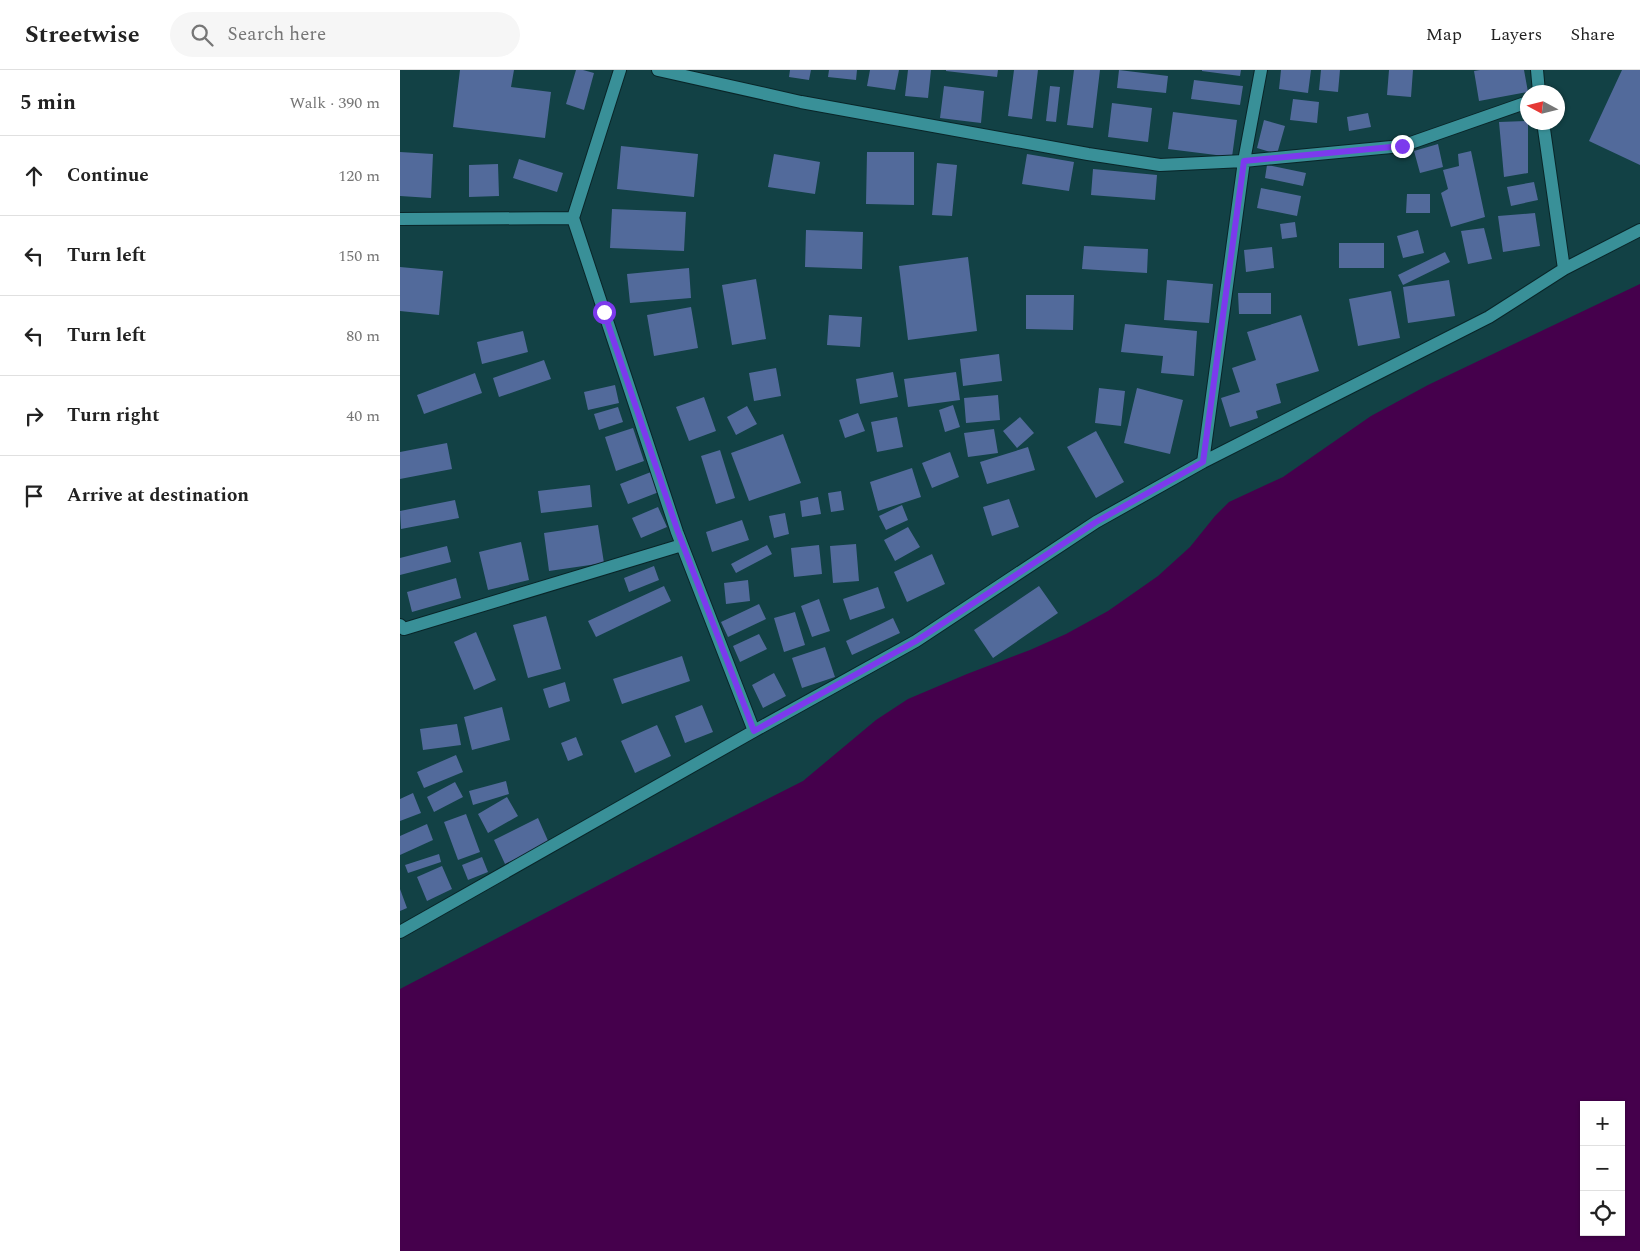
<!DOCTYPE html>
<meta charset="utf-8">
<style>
body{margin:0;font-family:Spectral,serif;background:#f6f6f6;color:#222}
.controls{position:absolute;right:15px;bottom:15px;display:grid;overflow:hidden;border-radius:0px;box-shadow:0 1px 4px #0004}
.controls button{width:45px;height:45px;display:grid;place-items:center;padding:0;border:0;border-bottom:1px solid #e0e0e0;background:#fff;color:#222;font:25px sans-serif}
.compass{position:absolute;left:1120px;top:15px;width:45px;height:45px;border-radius:50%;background:#fff;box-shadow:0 1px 4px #0004;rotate:277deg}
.stop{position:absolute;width:15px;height:15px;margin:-11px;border:4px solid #7c3aed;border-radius:50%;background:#fff}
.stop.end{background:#7c3aed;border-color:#fff;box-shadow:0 1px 5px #0008}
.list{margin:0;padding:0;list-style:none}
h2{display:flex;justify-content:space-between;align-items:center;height:65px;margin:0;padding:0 20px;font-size:21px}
h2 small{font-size:16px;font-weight:400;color:#767676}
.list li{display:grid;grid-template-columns:32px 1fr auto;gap:15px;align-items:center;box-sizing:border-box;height:80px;padding:0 20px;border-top:1px solid #e0e0e0}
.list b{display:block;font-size:19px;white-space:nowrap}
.list em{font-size:16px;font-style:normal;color:#767676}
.icon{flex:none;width:28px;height:28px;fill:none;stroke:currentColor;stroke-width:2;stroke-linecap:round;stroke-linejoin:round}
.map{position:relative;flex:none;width:1240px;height:1181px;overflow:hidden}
header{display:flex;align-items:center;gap:30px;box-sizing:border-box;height:70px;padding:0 25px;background:#fff;border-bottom:1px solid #e0e0e0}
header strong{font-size:24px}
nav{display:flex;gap:28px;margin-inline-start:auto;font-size:18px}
.search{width:350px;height:45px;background:#f6f6f6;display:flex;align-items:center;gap:12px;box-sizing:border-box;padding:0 18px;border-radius:28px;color:#767676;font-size:19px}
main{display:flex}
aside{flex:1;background:#fff}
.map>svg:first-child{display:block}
.water{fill:#45004c;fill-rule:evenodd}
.building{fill:#526a9b}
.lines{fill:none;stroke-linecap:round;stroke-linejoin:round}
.minor-casing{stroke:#092528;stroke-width:14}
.minor{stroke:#399098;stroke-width:12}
.route{stroke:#7c3aed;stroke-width:6}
</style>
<header>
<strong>Streetwise</strong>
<div class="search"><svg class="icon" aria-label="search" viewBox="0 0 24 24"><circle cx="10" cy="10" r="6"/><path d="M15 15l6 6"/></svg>Search here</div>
<nav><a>Map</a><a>Layers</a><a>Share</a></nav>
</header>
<main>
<aside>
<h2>5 min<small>Walk · 390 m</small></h2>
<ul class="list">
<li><svg class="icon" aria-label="ahead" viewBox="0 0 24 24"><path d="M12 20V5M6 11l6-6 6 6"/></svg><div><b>Continue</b></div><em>120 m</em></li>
<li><svg class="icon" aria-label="left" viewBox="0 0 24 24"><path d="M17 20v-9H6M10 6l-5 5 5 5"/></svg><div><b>Turn left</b></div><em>150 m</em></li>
<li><svg class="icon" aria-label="left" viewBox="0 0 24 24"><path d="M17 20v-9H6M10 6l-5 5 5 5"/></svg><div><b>Turn left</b></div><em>80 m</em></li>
<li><svg class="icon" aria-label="right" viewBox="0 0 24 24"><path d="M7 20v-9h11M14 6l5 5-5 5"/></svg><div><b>Turn right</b></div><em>40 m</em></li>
<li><svg class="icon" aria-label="arrive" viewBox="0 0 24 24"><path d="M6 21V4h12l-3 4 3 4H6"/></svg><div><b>Arrive at destination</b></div></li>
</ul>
</aside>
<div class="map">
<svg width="1240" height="1181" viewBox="0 0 1240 1181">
<rect width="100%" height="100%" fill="#124145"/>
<path class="water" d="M 1240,214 L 1240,1181 L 0,1181 L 0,919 L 241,793 L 403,711 L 476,650 L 508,629 L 567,604 L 630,580 L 666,564 L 708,541 L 758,506 L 790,477 L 815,446 L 829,432 L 883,407 L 971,346 L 1028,315 ZM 1184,1035 L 1221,1035 L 1221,1162 L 1184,1162 Z"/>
<path class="building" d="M 60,0 L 114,0 L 111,17 L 151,22 L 145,68 L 53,57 Z
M 176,0 L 183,0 L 194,3 L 184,40 L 166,34 Z
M 390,0 L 411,0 L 409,10 L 389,7 Z
M 429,0 L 457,0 L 456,10 L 428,7 Z
M 470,0 L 499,0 L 495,20 L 467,16 Z
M 508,0 L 531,0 L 528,28 L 505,26 Z
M 546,0 L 598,0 L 597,7 L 546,1 Z
M 614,0 L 638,0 L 632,49 L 608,46 Z
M 674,0 L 700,0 L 693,58 L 667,55 Z
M 719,0 L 768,6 L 766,23 L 717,18 Z
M 802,0 L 841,0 L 840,6 L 802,1 Z
M 881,0 L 911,0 L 908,23 L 879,19 Z
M 921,0 L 940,0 L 938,22 L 919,20 Z
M 989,0 L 1013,0 L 1011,27 L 987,25 Z
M 1080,0 L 1124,0 L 1128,22 L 1079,31 L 1074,1 Z
M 1222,0 L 1240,0 L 1240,95 L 1189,71 Z
M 794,10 L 843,16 L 840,35 L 791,29 Z
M 544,16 L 584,21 L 581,53 L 540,48 Z
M 650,16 L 660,17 L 656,52 L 646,51 Z
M 893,29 L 919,32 L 917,53 L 890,50 Z
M 712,33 L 752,38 L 748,72 L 708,67 Z
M 773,42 L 837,50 L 832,87 L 768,79 Z
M 968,43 L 971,57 L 949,61 L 947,47 Z
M 864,50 L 885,56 L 877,84 L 857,78 Z
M 1128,51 L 1128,103 L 1104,107 L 1099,52 Z
M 1038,74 L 1043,97 L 1020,103 L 1014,81 Z
M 221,76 L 298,84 L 294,127 L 217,119 Z
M 1071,81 L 1085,147 L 1051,157 L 1041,123 L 1048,119 L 1043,100 L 1059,96 L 1058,84 Z
M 0,82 L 33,84 L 31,128 L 0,126 Z
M 467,82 L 514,82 L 514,135 L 466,134 Z
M 374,84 L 420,92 L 415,124 L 368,117 Z
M 627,84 L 674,92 L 669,121 L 622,114 Z
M 119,89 L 163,103 L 157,122 L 113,108 Z
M 537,93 L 557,95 L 552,146 L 532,145 Z
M 98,94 L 99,126 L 69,127 L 69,95 Z
M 867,95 L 906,103 L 903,116 L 865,108 Z
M 693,99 L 757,105 L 755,130 L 691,125 Z
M 1134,112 L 1138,130 L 1111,136 L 1107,117 Z
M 861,118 L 901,126 L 897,146 L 857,138 Z
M 1007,124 L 1030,124 L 1030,143 L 1006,143 Z
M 212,139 L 286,142 L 284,181 L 210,178 Z
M 1135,143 L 1140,176 L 1103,182 L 1098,146 Z
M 895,152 L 897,167 L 882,169 L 880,154 Z
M 1084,158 L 1092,189 L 1068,194 L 1061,161 Z
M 406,160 L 463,162 L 462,199 L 405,197 Z
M 1018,160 L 1024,183 L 1003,188 L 997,166 Z
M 939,173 L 984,173 L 984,198 L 939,198 Z
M 684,176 L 748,179 L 747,203 L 682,199 Z
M 872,177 L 874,198 L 846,202 L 844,180 Z
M 1045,182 L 1050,192 L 1003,215 L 998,205 Z
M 568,187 L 577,261 L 508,270 L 499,196 Z
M 0,197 L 43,201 L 39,245 L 0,241 Z
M 289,198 L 291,228 L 230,233 L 227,204 Z
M 356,209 L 366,269 L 332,275 L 322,215 Z
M 767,210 L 813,214 L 809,253 L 764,250 Z
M 1049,210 L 1055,246 L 1008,253 L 1003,217 Z
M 991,221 L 1000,268 L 958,276 L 949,229 Z
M 838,223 L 871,223 L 871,244 L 839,244 Z
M 626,225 L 674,225 L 673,260 L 626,259 Z
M 291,237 L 298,278 L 254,286 L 247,245 Z
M 429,245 L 462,247 L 460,277 L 427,275 Z
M 901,245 L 919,301 L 876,314 L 881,333 L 856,341 L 858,348 L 830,357 L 821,328 L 840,322 L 832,298 L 856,290 L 847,262 Z
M 725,254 L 797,261 L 794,306 L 761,303 L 763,286 L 721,282 Z
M 123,261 L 128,282 L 82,294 L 77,272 Z
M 599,284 L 602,311 L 563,316 L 560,289 Z
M 144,290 L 151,309 L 99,327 L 93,308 Z
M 376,298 L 381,326 L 354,331 L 349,303 Z
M 493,302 L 498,327 L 460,334 L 456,309 Z
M 556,302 L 560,330 L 508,337 L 504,309 Z
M 75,303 L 82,323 L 24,344 L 17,325 Z
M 215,315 L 219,333 L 188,340 L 184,322 Z
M 699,318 L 725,321 L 721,356 L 695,353 Z
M 737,318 L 783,330 L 770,384 L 724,373 Z
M 598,325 L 600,350 L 566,353 L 564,328 Z
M 304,327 L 316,361 L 289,371 L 276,337 Z
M 553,335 L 560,357 L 545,362 L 539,340 Z
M 347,336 L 357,354 L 336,365 L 327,347 Z
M 218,337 L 223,352 L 199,360 L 194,344 Z
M 458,343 L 465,361 L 445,368 L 439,350 Z
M 497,347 L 503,377 L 477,382 L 471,352 Z
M 620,347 L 634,363 L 617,378 L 603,361 Z
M 233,358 L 244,391 L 216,401 L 205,367 Z
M 594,359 L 598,383 L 568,387 L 564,363 Z
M 696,361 L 724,412 L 696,428 L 667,377 Z
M 383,364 L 401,413 L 349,431 L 331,383 Z
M 47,373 L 52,399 L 0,409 L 0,382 Z
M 628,377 L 635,400 L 587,414 L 580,392 Z
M 320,380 L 335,428 L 316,434 L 301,386 Z
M 550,382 L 559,407 L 532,418 L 522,393 Z
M 512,398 L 521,427 L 478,441 L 470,412 Z
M 251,402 L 259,422 L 228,434 L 220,414 Z
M 190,415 L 192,437 L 141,443 L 138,421 Z
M 441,421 L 444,440 L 431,442 L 428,423 Z
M 418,427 L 421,444 L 402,447 L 400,431 Z
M 609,429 L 619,457 L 592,466 L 583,437 Z
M 55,430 L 59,448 L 1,459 L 0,441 Z
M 502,435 L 508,450 L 486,460 L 479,446 Z
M 258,437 L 267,457 L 241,468 L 232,448 Z
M 385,443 L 389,464 L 374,468 L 369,446 Z
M 342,450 L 349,470 L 312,482 L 306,462 Z
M 198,455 L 204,493 L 149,501 L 144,463 Z
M 508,457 L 520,477 L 495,491 L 484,470 Z
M 121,472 L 129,510 L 88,520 L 79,482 Z
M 456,474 L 459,511 L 433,513 L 430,476 Z
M 367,475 L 372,484 L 336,503 L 331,494 Z
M 419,475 L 422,504 L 394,507 L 391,478 Z
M 47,476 L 51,492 L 0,505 L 0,488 Z
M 532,484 L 545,514 L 507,532 L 494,502 Z
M 254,496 L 259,510 L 229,522 L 224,508 Z
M 56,508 L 61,528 L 12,542 L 7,522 Z
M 348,510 L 350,531 L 326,534 L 324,513 Z
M 264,516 L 271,531 L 196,567 L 188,551 Z
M 639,516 L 658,543 L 593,588 L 574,560 Z
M 478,517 L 485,538 L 450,550 L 443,529 Z
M 419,529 L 430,561 L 412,567 L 401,536 Z
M 359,534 L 366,549 L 328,567 L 321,552 Z
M 395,542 L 405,575 L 384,582 L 374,548 Z
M 146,546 L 161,599 L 128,608 L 113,555 Z
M 493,548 L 500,563 L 452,585 L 446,571 Z
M 76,562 L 96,610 L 74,620 L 54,572 Z
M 359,564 L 367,579 L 340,592 L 333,576 Z
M 425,577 L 435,607 L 402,618 L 392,588 Z
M 282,586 L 290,611 L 222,634 L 213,609 Z
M 374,603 L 386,626 L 363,638 L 352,615 Z
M 165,612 L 170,631 L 149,638 L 143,619 Z
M 302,635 L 313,662 L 285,673 L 275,646 Z
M 102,637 L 110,670 L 72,680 L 64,647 Z
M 57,654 L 61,675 L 23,680 L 20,659 Z
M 257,655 L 271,686 L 235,703 L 221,671 Z
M 176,667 L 183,685 L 168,691 L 161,673 Z
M 56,685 L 63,702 L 24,718 L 17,702 Z
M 106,711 L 109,724 L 73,735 L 69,721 Z
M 55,712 L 63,727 L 34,742 L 27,727 Z
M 13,723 L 21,743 L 0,751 L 0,729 Z
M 107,727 L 118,746 L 88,763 L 78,744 Z
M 66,744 L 80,782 L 58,790 L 44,752 Z
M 138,748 L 149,773 L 105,794 L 94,770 Z
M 27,754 L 33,770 L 0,785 L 0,766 Z
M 39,784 L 41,792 L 8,803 L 5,795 Z
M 82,787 L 88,802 L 68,810 L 62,795 Z
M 42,796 L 52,819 L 27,831 L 17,807 Z
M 0,819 L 7,838 L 0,841 Z"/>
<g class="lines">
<defs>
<path id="minor" d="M 220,0 L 173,148 L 277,462 L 354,661
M 258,0 L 401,32 L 688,84 L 760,95 L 844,91 L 1002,76 L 1128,32
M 1137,0 L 1139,22
M 1143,52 L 1164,199
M 0,149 L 173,148
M 803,392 L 844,91 L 861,0
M 0,555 L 4,559 L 282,475
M 0,862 L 354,661 L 516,571 L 696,452 L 803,392 L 1089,247 L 1164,199 L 1240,160"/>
</defs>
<use href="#minor" class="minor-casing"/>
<use href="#minor" class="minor"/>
</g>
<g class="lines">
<path class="route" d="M 204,242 L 278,462 L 354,661 L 516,571 L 696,452 L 803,392 L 844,91 L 1002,76"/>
</g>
</svg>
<div class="controls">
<button>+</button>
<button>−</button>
<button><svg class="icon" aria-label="locate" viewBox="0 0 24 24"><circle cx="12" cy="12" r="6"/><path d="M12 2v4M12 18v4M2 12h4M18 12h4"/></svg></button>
</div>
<svg class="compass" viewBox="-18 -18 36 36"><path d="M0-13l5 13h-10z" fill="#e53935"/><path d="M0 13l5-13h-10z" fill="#767676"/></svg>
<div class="stop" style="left:204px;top:242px"></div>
<div class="stop end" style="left:1002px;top:76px"></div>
</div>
</main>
